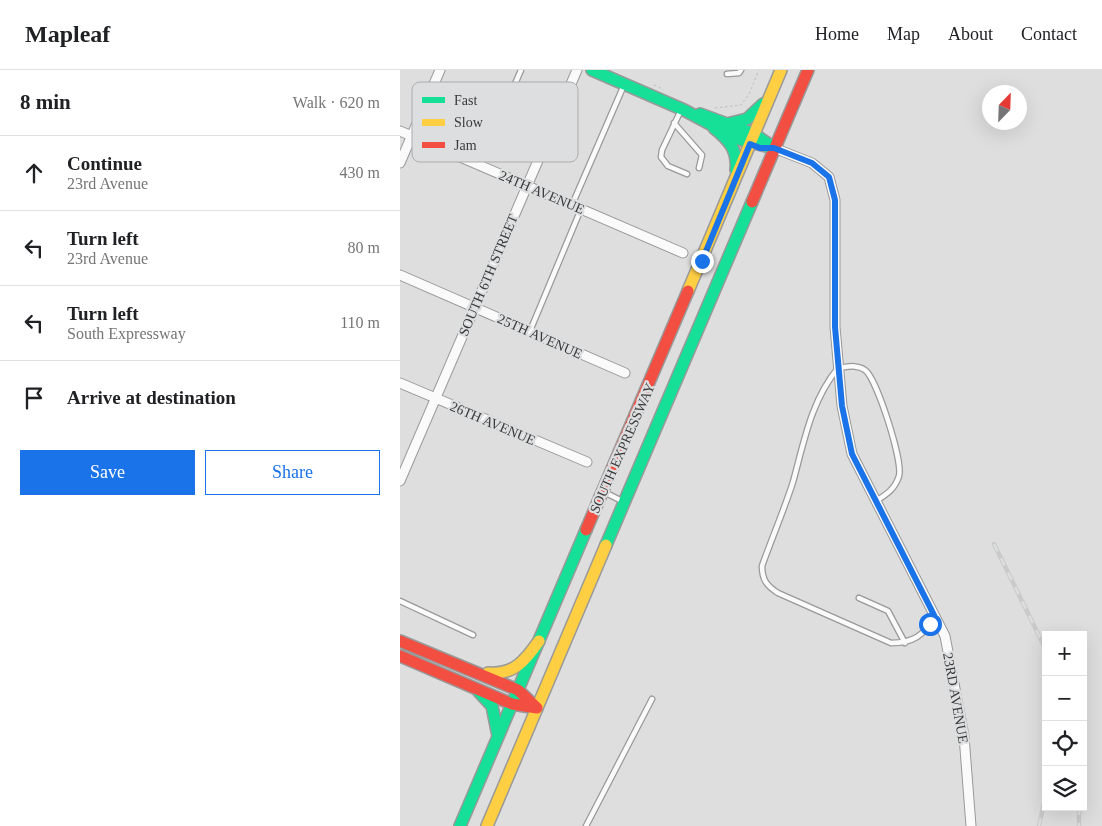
<!DOCTYPE html>
<meta charset="utf-8">
<style>
body{margin:0;font-family:"Times New Roman",serif;background:#f2f2f2;color:#202124}
.controls{position:absolute;right:15px;bottom:15px;display:grid;overflow:hidden;border-radius:0px;box-shadow:0 5px 20px #0002}
.controls button{width:45px;height:45px;display:grid;place-items:center;padding:0;border:0;border-bottom:1px solid #e0e0e0;background:#fff;color:#202124;font:25px sans-serif}
.compass{position:absolute;left:582px;top:15px;width:45px;height:45px;border-radius:50%;background:#fff;box-shadow:0 5px 20px #0002;rotate:23deg}
.stop{position:absolute;width:15px;height:15px;margin:-11px;border:4px solid #1a73e8;border-radius:50%;background:#fff}
.stop.end{background:#1a73e8;border-color:#fff;box-shadow:0 1px 5px #0008}
.list{margin:0;padding:0;list-style:none}
h2{display:flex;justify-content:space-between;align-items:center;height:65px;margin:0;padding:0 20px;font-size:21px}
h2 small{font-size:16px;font-weight:400;color:#757577}
.list li{display:grid;grid-template-columns:32px 1fr auto;gap:15px;align-items:center;box-sizing:border-box;height:75px;padding:0 20px;border-top:1px solid #e0e0e0}
.list b{display:block;font-size:19px;white-space:nowrap}
.list p{margin:0;font-size:16px;white-space:nowrap;color:#757577}
.list em{font-size:16px;font-style:normal;color:#757577}
.actions{display:flex;gap:10px;padding:15px 20px}
.actions a{flex:1;padding:11px 0;border:1px solid #1a73e8;border-radius:0px;text-align:center;font-size:18px;color:#1a73e8}
.actions .main{background:#1a73e8;color:#fff}
.icon{flex:none;width:28px;height:28px;fill:none;stroke:currentColor;stroke-width:2;stroke-linecap:round;stroke-linejoin:round}
.map{position:relative;flex:none;width:702px;height:756px;overflow:hidden}
header{display:flex;align-items:center;gap:30px;box-sizing:border-box;height:70px;padding:0 25px;background:#fff;border-bottom:1px solid #e0e0e0}
header strong{font-size:24px}
nav{display:flex;gap:28px;margin-inline-start:auto;font-size:18px}
main{display:flex}
aside{flex:1;background:#fff}
.map>svg:first-child{display:block}
.lines{fill:none;stroke-linecap:round;stroke-linejoin:round}
.lane-casing{stroke:#999;stroke-width:7}
.street-casing{stroke:#999;stroke-width:11}
.fast-casing{stroke:#999;stroke-width:14}
.slow-casing{stroke:#999;stroke-width:14}
.jam-casing{stroke:#999;stroke-width:14}
.path{stroke:#bebebf;stroke-width:1;stroke-dasharray:2.5 2.5;stroke-linecap:butt}
.lane{stroke:#fafafa;stroke-width:4.5}
.street{stroke:#fafafa;stroke-width:9}
.fast{stroke:#16e098;stroke-width:11}
.slow{stroke:#ffcf43;stroke-width:11}
.jam{stroke:#f24e42;stroke-width:11}
.rail-casing{stroke:#cacaca;stroke-width:4.5}
.rail{stroke:#dddedf;stroke-width:2.5;stroke-dasharray:8;stroke-linecap:butt}
.route{stroke:#1a73e8;stroke-width:6}
.labels{text-anchor:middle;stroke-width:4.5;stroke-linejoin:round;paint-order:stroke}
.street-label{font-size:14px;fill:#3a3a3b;stroke:#dddedf}
.key{fill:#dddedf;stroke:#acadae;stroke-width:1}
.key-label{font-size:14px;fill:#3a3a3b}
</style>
<header>
<strong>Mapleaf</strong>
<nav><a>Home</a><a>Map</a><a>About</a><a>Contact</a></nav>
</header>
<main>
<aside>
<h2>8 min<small>Walk · 620 m</small></h2>
<ul class="list">
<li><svg class="icon" aria-label="ahead" viewBox="0 0 24 24"><path d="M12 20V5M6 11l6-6 6 6"/></svg><div><b>Continue</b><p>23rd Avenue</p></div><em>430 m</em></li>
<li><svg class="icon" aria-label="left" viewBox="0 0 24 24"><path d="M17 20v-9H6M10 6l-5 5 5 5"/></svg><div><b>Turn left</b><p>23rd Avenue</p></div><em>80 m</em></li>
<li><svg class="icon" aria-label="left" viewBox="0 0 24 24"><path d="M17 20v-9H6M10 6l-5 5 5 5"/></svg><div><b>Turn left</b><p>South Expressway</p></div><em>110 m</em></li>
<li><svg class="icon" aria-label="arrive" viewBox="0 0 24 24"><path d="M6 21V4h12l-3 4 3 4H6"/></svg><div><b>Arrive at destination</b></div></li>
</ul>
<div class="actions"><a class="main">Save</a><a>Share</a></div>
</aside>
<div class="map">
<svg width="702" height="756" viewBox="0 0 702 756">
<rect width="100%" height="100%" fill="#dedede"/>
<g class="lines">
<defs>
<path id="lane" d="M 327,4 L 339,3 L 341,0
M 281,40 L 262,80 L 261,87 L 268,96 L 287,104
M 274,53 L 302,85 L 299,98
M 80,95 L 121,0
M 172,135 L 224,15
M 130,261 L 181,139
M 204,422 L 224,432
M 476,431 C 487,424 495,419 499,406 C 503,391 477,309 465,300 C 457,294 447,297 438,298 C 411,331 404,372 393,412 C 384,440 372,468 362,496 C 362,510 367,516 378,523 L 491,573 C 512,573 525,566 533,546
M 459,528 L 488,541 L 505,573
M 0,531 L 73,565
M 186,756 L 252,629"/>
<path id="street" d="M 0,61 L 283,183
M 374,78 L 412,93 L 429,107 L 435,130 L 435,257 L 442,336 L 452,384 L 545,566 L 564,666 L 571,756
M 0,93 L 40,0
M 0,205 L 225,303
M 0,313 L 187,392
M 0,411 L 177,0"/>
<path id="fast" d="M 192,0 L 284,40 L 338,69 L 374,78
M 300,44 L 354,64 L 374,78
M 327,54 L 347,49 L 363,34
M 314,58 C 329,70 338,80 336,100
M 206,475 L 352,132
M 79,622 L 92,636 L 98,666
M 60,756 L 186,460"/>
<path id="slow" d="M 288,221 L 381,0
M 88,603 C 114,605 125,591 139,571
M 87,756 L 206,475"/>
<path id="jam" d="M 352,132 L 408,0
M 186,460 L 288,221
M 0,571 L 118,620 L 137,638
M 0,586 L 112,634 L 137,638"/>
</defs>
<use href="#lane" class="lane-casing"/>
<use href="#street" class="street-casing"/>
<use href="#fast" class="fast-casing"/>
<use href="#slow" class="slow-casing"/>
<use href="#jam" class="jam-casing"/>
<path class="path" d="M 254,15 L 263,19
M 315,38 L 341,35 L 349,24 L 359,0"/>
<use href="#lane" class="lane"/>
<use href="#street" class="street"/>
<use href="#fast" class="fast"/>
<use href="#slow" class="slow"/>
<use href="#jam" class="jam"/>
<defs>
<path id="rail" d="M 594,474 L 646,580
M 679,737 L 679,756
M 639,756 L 646,724"/>
</defs>
<use href="#rail" class="rail-casing"/>
<use href="#rail" class="rail"/>
</g>
<g class="lines">
<path class="route" d="M 302,191 L 350,74 L 360,78 L 374,78 L 412,93 L 429,107 L 435,130 L 435,257 L 442,336 L 452,384 L 534,545 L 530,554"/>
</g>
<g class="labels">
<g class="street-label">
<text transform="translate(142 122) rotate(23)" y="5">24TH AVENUE</text>
<text transform="translate(88 205) rotate(-67)" y="5">SOUTH 6TH STREET</text>
<text transform="translate(140 266) rotate(24)" y="5">25TH AVENUE</text>
<text transform="translate(93 353) rotate(23)" y="5">26TH AVENUE</text>
<text transform="translate(222 378) rotate(-66)" y="5">SOUTH EXPRESSWAY</text>
<text transform="translate(556 628) rotate(80)" y="5">23RD AVENUE</text>
</g>
</g>
<rect x="12" y="12" width="166" height="80" rx="8" class="key"/>
<rect x="22" y="27" width="23" height="6" fill="#16e098"/>
<rect x="22" y="49" width="23" height="7" fill="#ffcf43"/>
<rect x="22" y="72" width="23" height="6" fill="#f24e42"/>
<g class="key-label">
<text x="54" y="35">Fast</text>
<text x="54" y="57">Slow</text>
<text x="54" y="80">Jam</text>
</g>
</svg>
<div class="controls">
<button>+</button>
<button>−</button>
<button><svg class="icon" aria-label="locate" viewBox="0 0 24 24"><circle cx="12" cy="12" r="6"/><path d="M12 2v4M12 18v4M2 12h4M18 12h4"/></svg></button>
<button><svg class="icon" aria-label="layers" viewBox="0 0 24 24"><path d="M12 4l9 5-9 5-9-5zM3 14l9 5 9-5"/></svg></button>
</div>
<svg class="compass" viewBox="-18 -18 36 36"><path d="M0-13l5 13h-10z" fill="#e53935"/><path d="M0 13l5-13h-10z" fill="#757577"/></svg>
<div class="stop" style="left:530px;top:554px"></div>
<div class="stop end" style="left:302px;top:191px"></div>
</div>
</main>
